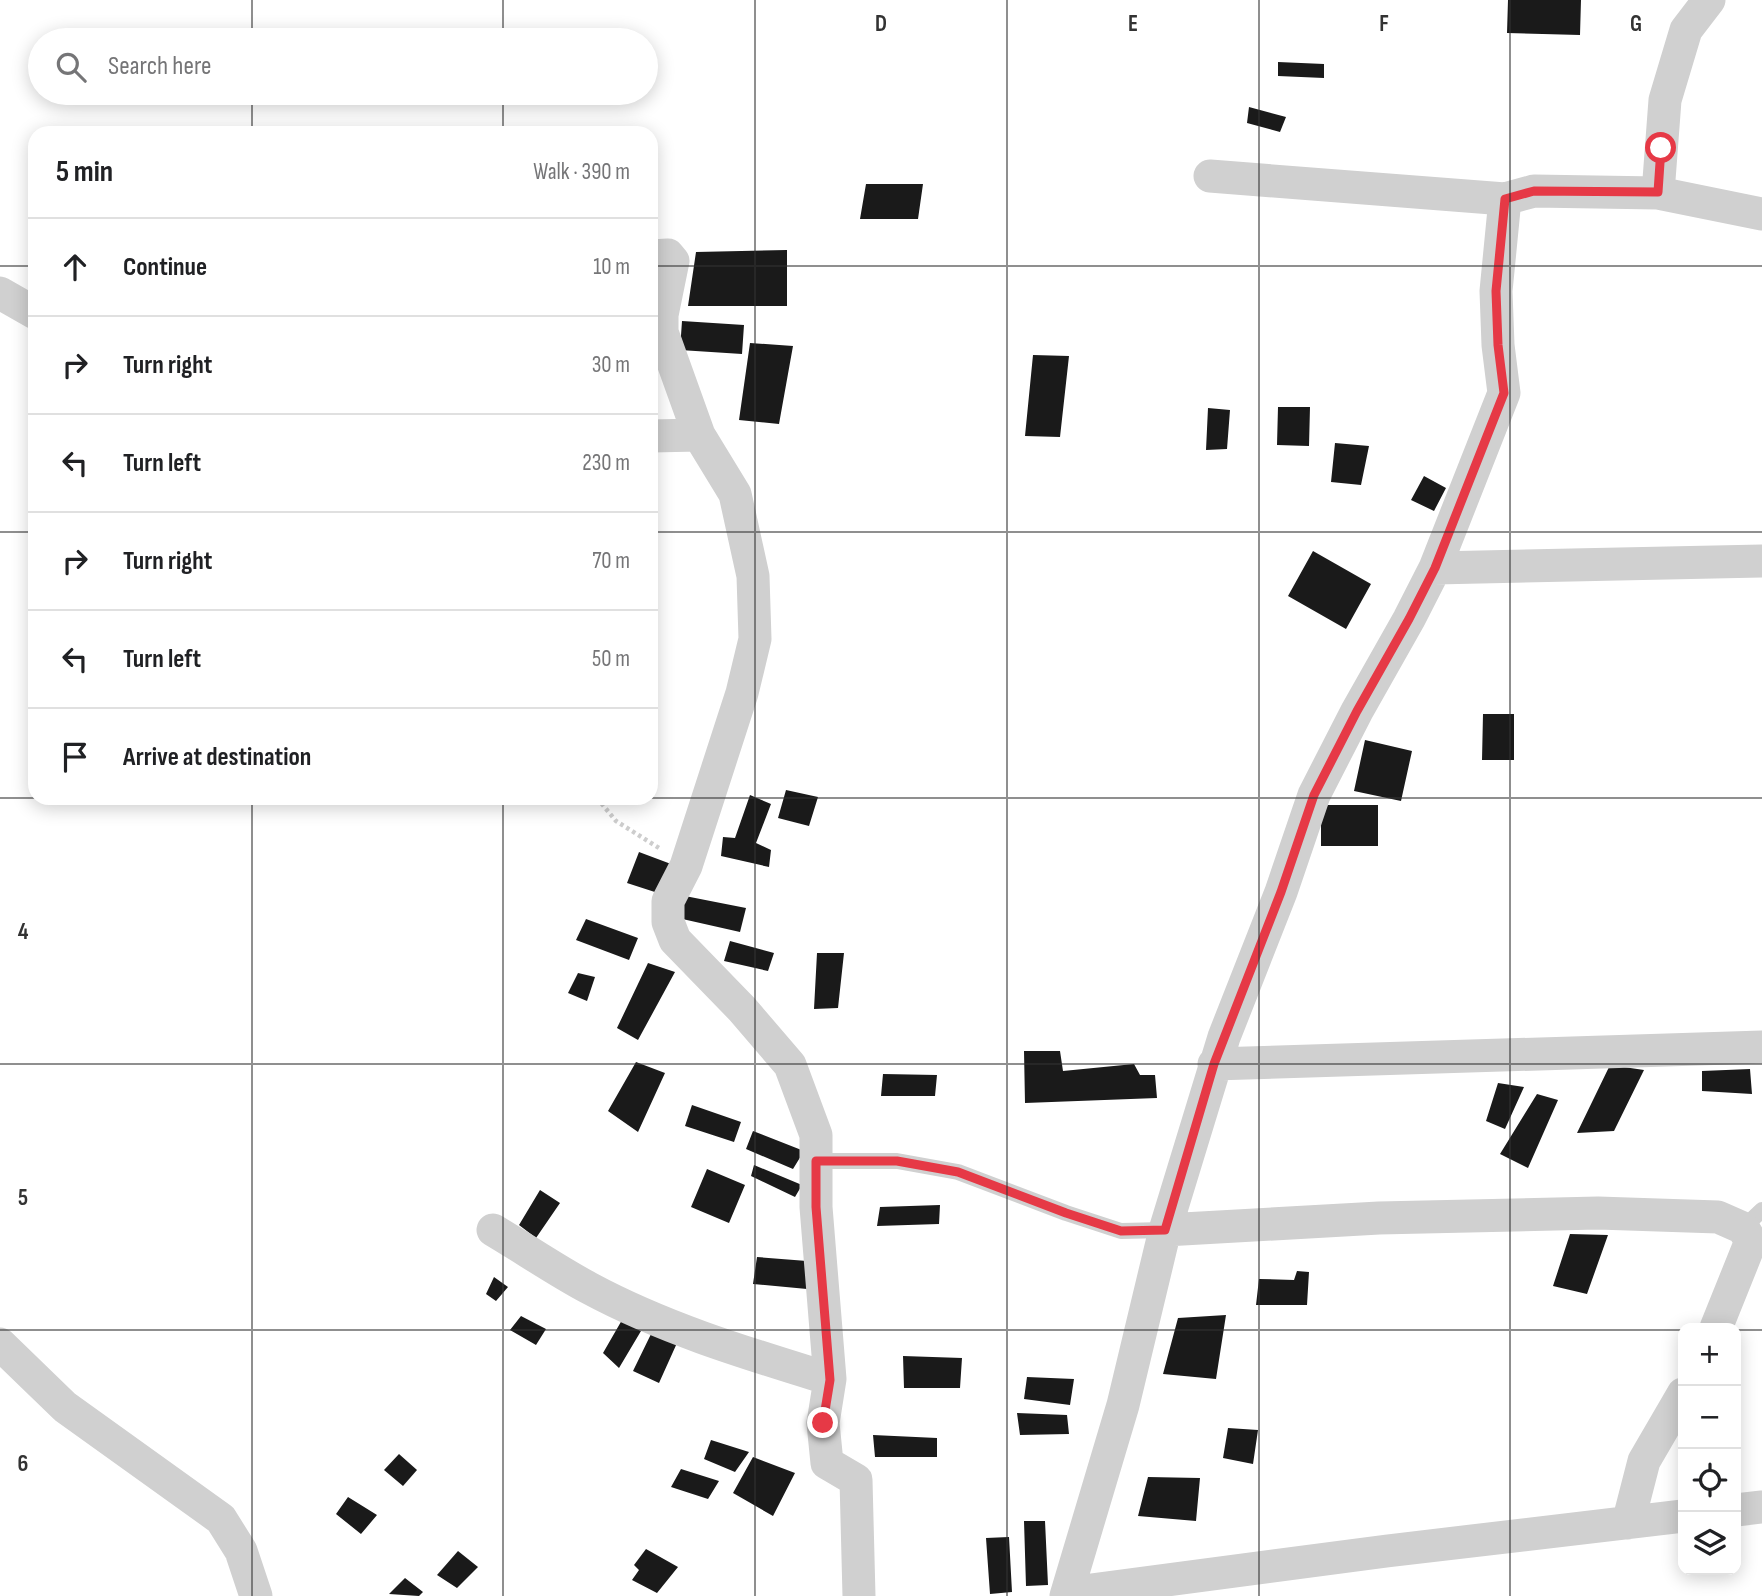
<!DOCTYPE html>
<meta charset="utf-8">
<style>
body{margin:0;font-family:"Sofia Sans Condensed",sans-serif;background:#f6f6f6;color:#202124}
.controls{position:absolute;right:21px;bottom:21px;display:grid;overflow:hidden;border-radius:14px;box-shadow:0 4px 18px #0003}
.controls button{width:63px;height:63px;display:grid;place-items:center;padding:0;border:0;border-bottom:2px solid #e0e0e0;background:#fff;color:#202124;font:35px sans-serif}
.stop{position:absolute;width:21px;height:21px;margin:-16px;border:5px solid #e63946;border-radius:50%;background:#fff}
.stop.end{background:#e63946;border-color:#fff;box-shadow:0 2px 7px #0008}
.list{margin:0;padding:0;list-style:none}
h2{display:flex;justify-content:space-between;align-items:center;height:91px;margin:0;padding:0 28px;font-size:30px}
h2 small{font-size:23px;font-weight:400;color:#757577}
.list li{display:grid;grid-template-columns:46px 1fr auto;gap:21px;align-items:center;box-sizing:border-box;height:98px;padding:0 28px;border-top:2px solid #e0e0e0}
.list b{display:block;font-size:26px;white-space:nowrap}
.list em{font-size:23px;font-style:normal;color:#757577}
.icon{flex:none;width:38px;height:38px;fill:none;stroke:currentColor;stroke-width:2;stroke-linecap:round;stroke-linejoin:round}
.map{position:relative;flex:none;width:1762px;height:1596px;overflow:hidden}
.search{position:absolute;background:#fff;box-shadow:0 4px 18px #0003;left:28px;top:28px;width:630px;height:77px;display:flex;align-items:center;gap:18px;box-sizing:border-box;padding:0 24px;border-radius:38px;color:#757577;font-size:26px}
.panel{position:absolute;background:#fff;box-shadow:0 4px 18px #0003;left:28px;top:126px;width:630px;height:679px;border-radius:21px}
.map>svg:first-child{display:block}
.building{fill:#1a1a1a}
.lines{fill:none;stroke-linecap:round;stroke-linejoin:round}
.path{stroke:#cdcdcd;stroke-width:4.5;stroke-dasharray:3.5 3.5;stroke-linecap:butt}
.service{stroke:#d0d0d0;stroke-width:16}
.minor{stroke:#d0d0d0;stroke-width:33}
.route{stroke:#e63946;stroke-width:9}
.grid{fill:none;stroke:#333;stroke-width:2;stroke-opacity:0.55}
.grid-label{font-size:23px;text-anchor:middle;font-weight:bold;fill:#333;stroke:#fff;stroke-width:7;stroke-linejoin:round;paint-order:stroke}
</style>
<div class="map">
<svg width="1762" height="1596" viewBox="0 0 1762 1596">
<rect width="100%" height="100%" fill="#fff"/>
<path class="building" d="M 1508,0 L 1581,0 L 1580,35 L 1507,33 Z
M 1278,62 L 1324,64 L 1324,78 L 1278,76 Z
M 1249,107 L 1286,117 L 1280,132 L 1247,123 Z
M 866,184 L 923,184 L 918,219 L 860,219 Z
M 787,250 L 787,306 L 688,306 L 696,252 Z
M 682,321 L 744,325 L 742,354 L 680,350 Z
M 750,343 L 793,346 L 779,424 L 739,420 Z
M 1033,355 L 1069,356 L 1060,437 L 1025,436 Z
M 1278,407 L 1310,407 L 1309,446 L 1277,445 Z
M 1208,408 L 1230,410 L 1227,449 L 1206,450 Z
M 1335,443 L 1369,446 L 1361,485 L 1331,482 Z
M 1424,476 L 1446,488 L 1434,511 L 1411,500 Z
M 1313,551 L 1371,584 L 1346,629 L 1288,596 Z
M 1483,714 L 1514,714 L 1514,760 L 1482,760 Z
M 1365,740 L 1412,751 L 1401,801 L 1354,791 Z
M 786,790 L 818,797 L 809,826 L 778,818 Z
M 750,795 L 771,804 L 756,843 L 771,850 L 769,867 L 721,856 L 723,837 L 735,838 Z
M 1321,805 L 1378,805 L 1378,846 L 1321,846 Z
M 639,852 L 671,864 L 661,894 L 627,883 Z
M 685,896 L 746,908 L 740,932 L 678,918 Z
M 586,919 L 638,938 L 629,960 L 576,940 Z
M 730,941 L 774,953 L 768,971 L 724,961 Z
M 817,953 L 844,953 L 838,1008 L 814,1009 Z
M 648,963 L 675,972 L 638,1040 L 617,1028 Z
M 578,973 L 595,977 L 587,1001 L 568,993 Z
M 1024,1051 L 1060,1051 L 1063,1071 L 1134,1064 L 1140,1075 L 1155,1075 L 1157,1098 L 1025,1103 Z
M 636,1062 L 665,1073 L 638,1132 L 608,1111 Z
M 1610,1065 L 1644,1070 L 1614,1131 L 1577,1133 Z
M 1750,1069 L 1752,1094 L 1702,1091 L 1702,1071 Z
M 883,1074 L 937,1075 L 935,1096 L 881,1096 Z
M 1498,1083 L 1524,1087 L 1505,1129 L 1486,1121 Z
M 1537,1094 L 1558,1100 L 1528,1168 L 1500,1154 Z
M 692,1105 L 741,1122 L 734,1142 L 685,1126 Z
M 753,1131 L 804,1151 L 793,1169 L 746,1149 Z
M 754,1165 L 802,1185 L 795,1197 L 751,1176 Z
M 707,1169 L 745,1185 L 729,1223 L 691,1207 Z
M 540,1190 L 560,1203 L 536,1238 L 519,1225 Z
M 940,1205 L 939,1224 L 877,1226 L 880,1207 Z
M 1570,1234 L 1608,1235 L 1587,1294 L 1553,1286 Z
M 757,1257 L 807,1261 L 807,1289 L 753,1284 Z
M 1297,1271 L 1309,1272 L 1307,1305 L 1256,1305 L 1259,1279 L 1294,1280 Z
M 494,1277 L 508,1287 L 496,1301 L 486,1294 Z
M 1226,1315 L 1216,1379 L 1163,1374 L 1178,1318 Z
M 521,1316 L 546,1329 L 536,1345 L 510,1330 Z
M 622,1320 L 641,1331 L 619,1368 L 603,1353 Z
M 652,1332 L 677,1343 L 659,1383 L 633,1371 Z
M 903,1356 L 962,1358 L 960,1388 L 904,1388 Z
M 1027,1377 L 1074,1379 L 1070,1405 L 1024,1399 Z
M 1017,1413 L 1067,1415 L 1069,1434 L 1020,1435 Z
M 1228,1428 L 1258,1430 L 1253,1464 L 1223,1458 Z
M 873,1435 L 937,1438 L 937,1457 L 875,1457 Z
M 711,1440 L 749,1452 L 735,1472 L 704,1459 Z
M 399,1454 L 417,1470 L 403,1486 L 384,1470 Z
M 753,1457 L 795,1473 L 773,1516 L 733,1493 Z
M 681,1469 L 719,1481 L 708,1499 L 671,1487 Z
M 1148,1477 L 1200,1478 L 1196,1521 L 1138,1516 Z
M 348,1497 L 377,1515 L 361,1534 L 336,1514 Z
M 1024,1521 L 1045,1521 L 1048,1585 L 1026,1586 Z
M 1009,1537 L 1012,1592 L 990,1594 L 986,1538 Z
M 646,1549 L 678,1567 L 657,1593 L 632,1580 L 639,1570 L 634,1565 Z
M 458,1551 L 478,1567 L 457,1588 L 437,1575 Z
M 405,1578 L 423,1592 L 419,1596 L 389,1594 Z"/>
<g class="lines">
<path class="path" d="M 597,798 L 616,821 L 659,848"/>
<path class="service" d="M 816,1161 L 897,1161 L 958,1172 L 1066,1213 L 1121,1231 L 1165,1230
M 1743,1228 L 1762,1210"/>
<path class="minor" d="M 1210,176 L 1505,199
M 1658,193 L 1762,214
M 651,256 L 668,255 L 673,261 L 662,315 L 662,332 L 699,435
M 0,293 L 35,313
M 651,436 L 699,435 L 735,494 L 753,576 L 755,639 L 742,693 L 686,866 L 668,901 L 668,922 L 675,940 L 742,1009 L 790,1065 L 816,1135 L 816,1207 L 830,1379 L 823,1423 L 827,1463 L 856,1480 L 859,1596
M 1435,568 L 1762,561
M 1214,1064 L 1762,1047
M 493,1230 C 525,1249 557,1271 589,1288 C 665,1329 749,1354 830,1379
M 1165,1230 L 1379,1218 L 1598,1213 L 1718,1217 L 1743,1228 L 1751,1241 L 1716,1328
M 0,1344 L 65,1407 L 221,1519 L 241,1551 L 256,1596
M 1736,1510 L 1762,1507
M 1628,1523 L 1644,1461 L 1683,1394
M 1066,1596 L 1123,1405 L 1165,1230 L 1224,1037 L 1281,892 L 1314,795 L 1357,711 L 1409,619 L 1435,568 L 1504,393 L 1498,345 L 1496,291 L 1505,199 L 1534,191 L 1658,193 L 1665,100 L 1686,30 L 1709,0
M 1068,1596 L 1091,1590 L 1387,1551 L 1683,1516"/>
</g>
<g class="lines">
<path class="route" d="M 823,1423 L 830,1380 L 816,1207 L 816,1161 L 897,1161 L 958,1172 L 1066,1213 L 1121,1231 L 1165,1230 L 1214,1064 L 1281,892 L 1314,795 L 1357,711 L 1409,619 L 1435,568 L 1504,393 L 1498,345 L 1496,291 L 1505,199 L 1534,191 L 1658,192 L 1661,148"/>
</g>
<path class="grid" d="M 252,0 L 252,40M 503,0 L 503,40M 755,0 L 755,1596M 1007,0 L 1007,1596M 1259,0 L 1259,1596M 1510,0 L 1510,1596M 252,93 L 252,133M 503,93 L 503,133M 0,266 L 35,266M 651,266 L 1762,266M 0,532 L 35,532M 651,532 L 1762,532M 0,798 L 35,798M 35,798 L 651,798M 252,798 L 252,1596M 503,798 L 503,1596M 651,798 L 1762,798M 0,1064 L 1762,1064M 0,1330 L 1683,1330M 1736,1330 L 1762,1330"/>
<g class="grid-label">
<text x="881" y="31">D</text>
<text x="1133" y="31">E</text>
<text x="1384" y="31">F</text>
<text x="1636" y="31">G</text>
<text x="23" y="939">4</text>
<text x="23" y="1205">5</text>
<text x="23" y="1471">6</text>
</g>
</svg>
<div class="controls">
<button>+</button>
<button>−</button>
<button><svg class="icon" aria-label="locate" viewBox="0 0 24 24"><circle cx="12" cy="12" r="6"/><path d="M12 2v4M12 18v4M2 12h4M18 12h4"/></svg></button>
<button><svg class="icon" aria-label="layers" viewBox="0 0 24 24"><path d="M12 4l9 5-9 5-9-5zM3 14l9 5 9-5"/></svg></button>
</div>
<div class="stop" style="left:1661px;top:148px"></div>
<div class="stop end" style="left:823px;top:1423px"></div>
<div class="search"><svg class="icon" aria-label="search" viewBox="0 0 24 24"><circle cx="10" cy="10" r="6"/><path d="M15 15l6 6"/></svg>Search here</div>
<section class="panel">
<h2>5 min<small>Walk · 390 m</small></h2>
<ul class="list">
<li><svg class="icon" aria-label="ahead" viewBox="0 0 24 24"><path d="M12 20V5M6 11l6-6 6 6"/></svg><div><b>Continue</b></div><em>10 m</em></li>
<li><svg class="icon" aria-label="right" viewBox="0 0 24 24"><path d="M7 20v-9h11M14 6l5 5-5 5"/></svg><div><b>Turn right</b></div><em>30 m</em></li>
<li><svg class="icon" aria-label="left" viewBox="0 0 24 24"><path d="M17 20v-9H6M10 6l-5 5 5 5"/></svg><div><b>Turn left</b></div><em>230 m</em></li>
<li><svg class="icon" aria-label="right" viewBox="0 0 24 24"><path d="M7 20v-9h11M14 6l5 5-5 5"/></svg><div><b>Turn right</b></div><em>70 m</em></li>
<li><svg class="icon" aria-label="left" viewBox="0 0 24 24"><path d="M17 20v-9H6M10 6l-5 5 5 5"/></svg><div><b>Turn left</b></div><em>50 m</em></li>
<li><svg class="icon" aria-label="arrive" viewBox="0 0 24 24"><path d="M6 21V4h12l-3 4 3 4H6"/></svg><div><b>Arrive at destination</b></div></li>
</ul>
</section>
</div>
